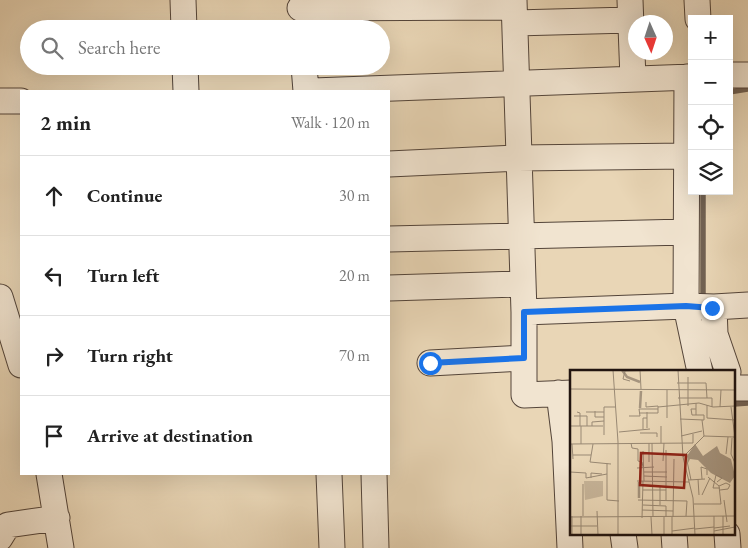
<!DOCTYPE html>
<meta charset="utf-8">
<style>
body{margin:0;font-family:"EB Garamond",serif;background:#f6f6f6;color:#222}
.controls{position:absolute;right:15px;top:15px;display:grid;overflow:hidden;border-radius:0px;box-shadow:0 5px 20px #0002}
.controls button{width:45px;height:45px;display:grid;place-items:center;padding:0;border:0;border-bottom:1px solid #e0e0e0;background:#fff;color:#222;font:25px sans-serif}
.compass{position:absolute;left:628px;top:15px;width:45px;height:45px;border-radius:50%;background:#fff;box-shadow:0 5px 20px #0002;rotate:177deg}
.stop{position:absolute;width:15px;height:15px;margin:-11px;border:4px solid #1a73e8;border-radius:50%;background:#fff}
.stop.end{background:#1a73e8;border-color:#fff;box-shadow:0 1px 5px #0008}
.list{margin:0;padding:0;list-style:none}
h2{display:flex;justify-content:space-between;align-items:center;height:65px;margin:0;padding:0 20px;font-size:21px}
h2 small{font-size:16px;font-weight:400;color:#767676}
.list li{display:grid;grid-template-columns:32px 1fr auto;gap:15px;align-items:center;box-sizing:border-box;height:80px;padding:0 20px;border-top:1px solid #e0e0e0}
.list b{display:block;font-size:19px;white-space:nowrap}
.list em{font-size:16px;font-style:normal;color:#767676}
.icon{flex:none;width:28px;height:28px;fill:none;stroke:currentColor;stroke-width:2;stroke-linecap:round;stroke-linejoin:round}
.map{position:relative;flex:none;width:748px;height:548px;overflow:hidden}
.search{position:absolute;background:#fff;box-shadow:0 5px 20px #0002;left:20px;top:20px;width:370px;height:55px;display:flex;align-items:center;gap:12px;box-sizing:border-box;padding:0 18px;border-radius:28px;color:#767676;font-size:19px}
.panel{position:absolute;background:#fff;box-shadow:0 5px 20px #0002;left:20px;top:90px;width:370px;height:385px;border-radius:0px}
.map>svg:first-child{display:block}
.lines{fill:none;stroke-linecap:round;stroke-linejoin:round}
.stream{stroke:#716152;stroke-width:5.5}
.minor-casing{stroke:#54453a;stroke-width:27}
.minor{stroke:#f1e4d0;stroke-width:25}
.route{stroke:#1a73e8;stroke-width:6}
.inset-river{fill:none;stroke:#a5947e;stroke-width:2.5}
.inset-road{fill:none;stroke:#998974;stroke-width:1}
.view{fill:#8f2418;fill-opacity:0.15;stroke:#8f2418;stroke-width:2.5}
.inset-edge{fill:none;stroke:#221510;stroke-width:2.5}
</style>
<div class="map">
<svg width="748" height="548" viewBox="0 0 748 548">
<rect width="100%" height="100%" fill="#e9d6b6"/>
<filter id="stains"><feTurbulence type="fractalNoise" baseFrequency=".004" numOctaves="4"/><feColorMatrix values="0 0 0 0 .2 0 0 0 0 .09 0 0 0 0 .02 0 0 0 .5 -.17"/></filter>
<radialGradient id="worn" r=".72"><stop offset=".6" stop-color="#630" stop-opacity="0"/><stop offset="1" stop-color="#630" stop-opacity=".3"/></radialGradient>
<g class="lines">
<path class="stream" d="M 729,92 L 748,89
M 703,191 L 703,302
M 734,404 L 748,403"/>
<defs>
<path id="minor" d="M 183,0 L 184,29
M 514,0 L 524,312 L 524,395 L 572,393
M 630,0 L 633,79
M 697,0 L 698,19
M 300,8 L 514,7
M 515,23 L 630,20
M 185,66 L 186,91
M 304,66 L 306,91
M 729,75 L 748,75
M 687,77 L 686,306 L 700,372
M 313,91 L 692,77
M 0,101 L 21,101
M 389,164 L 518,158 L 686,156
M 389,239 L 686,232
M 389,288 L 522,284
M 0,297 L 21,365
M 714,307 L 748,305
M 524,312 L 686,306 L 714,307 L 715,334 L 728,372
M 430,363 L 524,358
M 734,388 L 748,388
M 559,393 L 565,441 L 570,548
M 49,474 L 61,548
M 329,474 L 332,548
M 374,474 L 376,548
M 623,534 L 625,548
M 674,534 L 675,548
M 727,534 L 728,548
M 0,538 L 8,525 L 57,518"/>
</defs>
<use href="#minor" class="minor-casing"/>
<use href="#minor" class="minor"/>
</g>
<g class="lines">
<path class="route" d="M 430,363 L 524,358 L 524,312 L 686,306 L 712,308"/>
</g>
<g transform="translate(570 370)">
<rect width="165" height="165" fill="#e9d6b6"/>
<path d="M 14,111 L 33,111 L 33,126 L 15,130 Z" fill="#c7b59a"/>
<path d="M 125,74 L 133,86 L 147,76 L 150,83 L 161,89 L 165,106 L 160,113 L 141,103 L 128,90 L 120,89 L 118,93 L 117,86 Z" fill="#a5947e"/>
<path class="inset-river" d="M 52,0 L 57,7 L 70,12M 70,38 L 71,21M 69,128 L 69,112"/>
<path class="inset-road" d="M 43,0 L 48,72 L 48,165M 70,0 L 71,19M 108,0 L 113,87 L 123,128 L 125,165M 118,7 L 118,36M 60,11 L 53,9 L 55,1 L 103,0M 107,13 L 136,13 L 137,28M 0,19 L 165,20M 97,20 L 97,48M 108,28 L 142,28 L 142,37M 126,33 L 126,45 L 134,45M 137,35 L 137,48 L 165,50M 88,37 L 129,33 L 143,37 L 165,36M 150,37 L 151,20M 161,37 L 165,67M 25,41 L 25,47 L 34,47M 7,42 L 10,43 L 10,56M 16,42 L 34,42M 69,43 L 88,43 L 88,36 L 76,37 L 76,32M 126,45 L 122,45 L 121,39 L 126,39M 4,46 L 17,46 L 17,56M 59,46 L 70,46 L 69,39 L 88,39M 110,49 L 134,50 L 134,45M 132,50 L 134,66M 0,56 L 33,56M 11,56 L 11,74M 22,56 L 22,52 L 34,51M 77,58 L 77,42M 73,59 L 73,48 L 77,48M 49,62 L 80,59M 70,63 L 87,63 L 87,67M 34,65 L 34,37 L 46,37M 111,66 L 132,61M 162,68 L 161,84 L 165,93M 61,73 L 62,78 L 68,79 L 68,91 L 72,92 L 73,97M 79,73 L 79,92M 82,73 L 83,147M 91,73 L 91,56M 0,74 L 123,73 L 123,64M 2,74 L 3,89M 23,74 L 20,92 L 41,94M 96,80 L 96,130M 73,81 L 74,111M 156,84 L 158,67M 3,85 L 21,85M 116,86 L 121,110M 113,87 L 134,66 L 164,67M 93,91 L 94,73M 37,93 L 37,130 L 49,131M 67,98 L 84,97M 0,102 L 16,103 L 16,108 L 37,104M 74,102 L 97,102M 74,106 L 97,107M 21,108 L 21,103 L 32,104M 128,109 L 129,125M 132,109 L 131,97 L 137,99 L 137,105M 119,110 L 135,109M 67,111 L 119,112M 147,112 L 152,108 L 146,105 L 143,118 L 150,118M 13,114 L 13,146M 149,116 L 156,113 L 160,115 L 158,119 L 150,120M 73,120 L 96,120M 132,125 L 140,108M 68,130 L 117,131 L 116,146M 154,130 L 157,152M 124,134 L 151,134 L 149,116 L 138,107M 73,135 L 96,136 L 96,147M 90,135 L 90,116M 72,140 L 103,141M 27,141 L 28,165M 2,146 L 2,165M 11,146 L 11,165M 144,146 L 144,165M 153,146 L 153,165M 0,147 L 165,146M 81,147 L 82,165M 103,147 L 104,89M 72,148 L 73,111M 0,156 L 27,156M 144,158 L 160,156M 125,159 L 144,157M 102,161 L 125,158M 144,161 L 165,157M 94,165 L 94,147M 102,165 L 102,147"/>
<path class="view" d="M 71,83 L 116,85 L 114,118 L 70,115 Z"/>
<rect width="165" height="165" class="inset-edge"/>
</g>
<rect width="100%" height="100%" filter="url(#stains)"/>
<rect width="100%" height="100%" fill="url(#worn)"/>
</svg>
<div class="controls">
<button>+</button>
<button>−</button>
<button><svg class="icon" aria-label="locate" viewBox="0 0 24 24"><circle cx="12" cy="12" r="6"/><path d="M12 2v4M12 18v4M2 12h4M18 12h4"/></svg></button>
<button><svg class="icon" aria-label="layers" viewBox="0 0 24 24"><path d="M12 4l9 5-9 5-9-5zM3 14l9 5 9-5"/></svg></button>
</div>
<svg class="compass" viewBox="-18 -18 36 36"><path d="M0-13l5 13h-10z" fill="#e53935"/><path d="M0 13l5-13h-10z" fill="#767676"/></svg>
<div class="stop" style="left:430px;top:363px"></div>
<div class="stop end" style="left:712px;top:308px"></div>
<div class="search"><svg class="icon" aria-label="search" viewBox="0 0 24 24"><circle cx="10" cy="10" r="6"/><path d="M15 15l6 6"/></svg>Search here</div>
<section class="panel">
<h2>2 min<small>Walk · 120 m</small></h2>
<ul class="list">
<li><svg class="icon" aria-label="ahead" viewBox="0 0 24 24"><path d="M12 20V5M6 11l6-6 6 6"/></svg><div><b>Continue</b></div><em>30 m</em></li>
<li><svg class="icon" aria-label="left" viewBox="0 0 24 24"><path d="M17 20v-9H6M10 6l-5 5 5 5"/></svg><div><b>Turn left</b></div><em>20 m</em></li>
<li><svg class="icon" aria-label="right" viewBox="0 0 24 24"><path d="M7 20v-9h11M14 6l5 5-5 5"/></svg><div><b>Turn right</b></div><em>70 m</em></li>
<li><svg class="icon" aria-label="arrive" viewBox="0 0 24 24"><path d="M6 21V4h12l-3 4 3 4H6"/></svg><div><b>Arrive at destination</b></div></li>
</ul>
</section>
</div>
